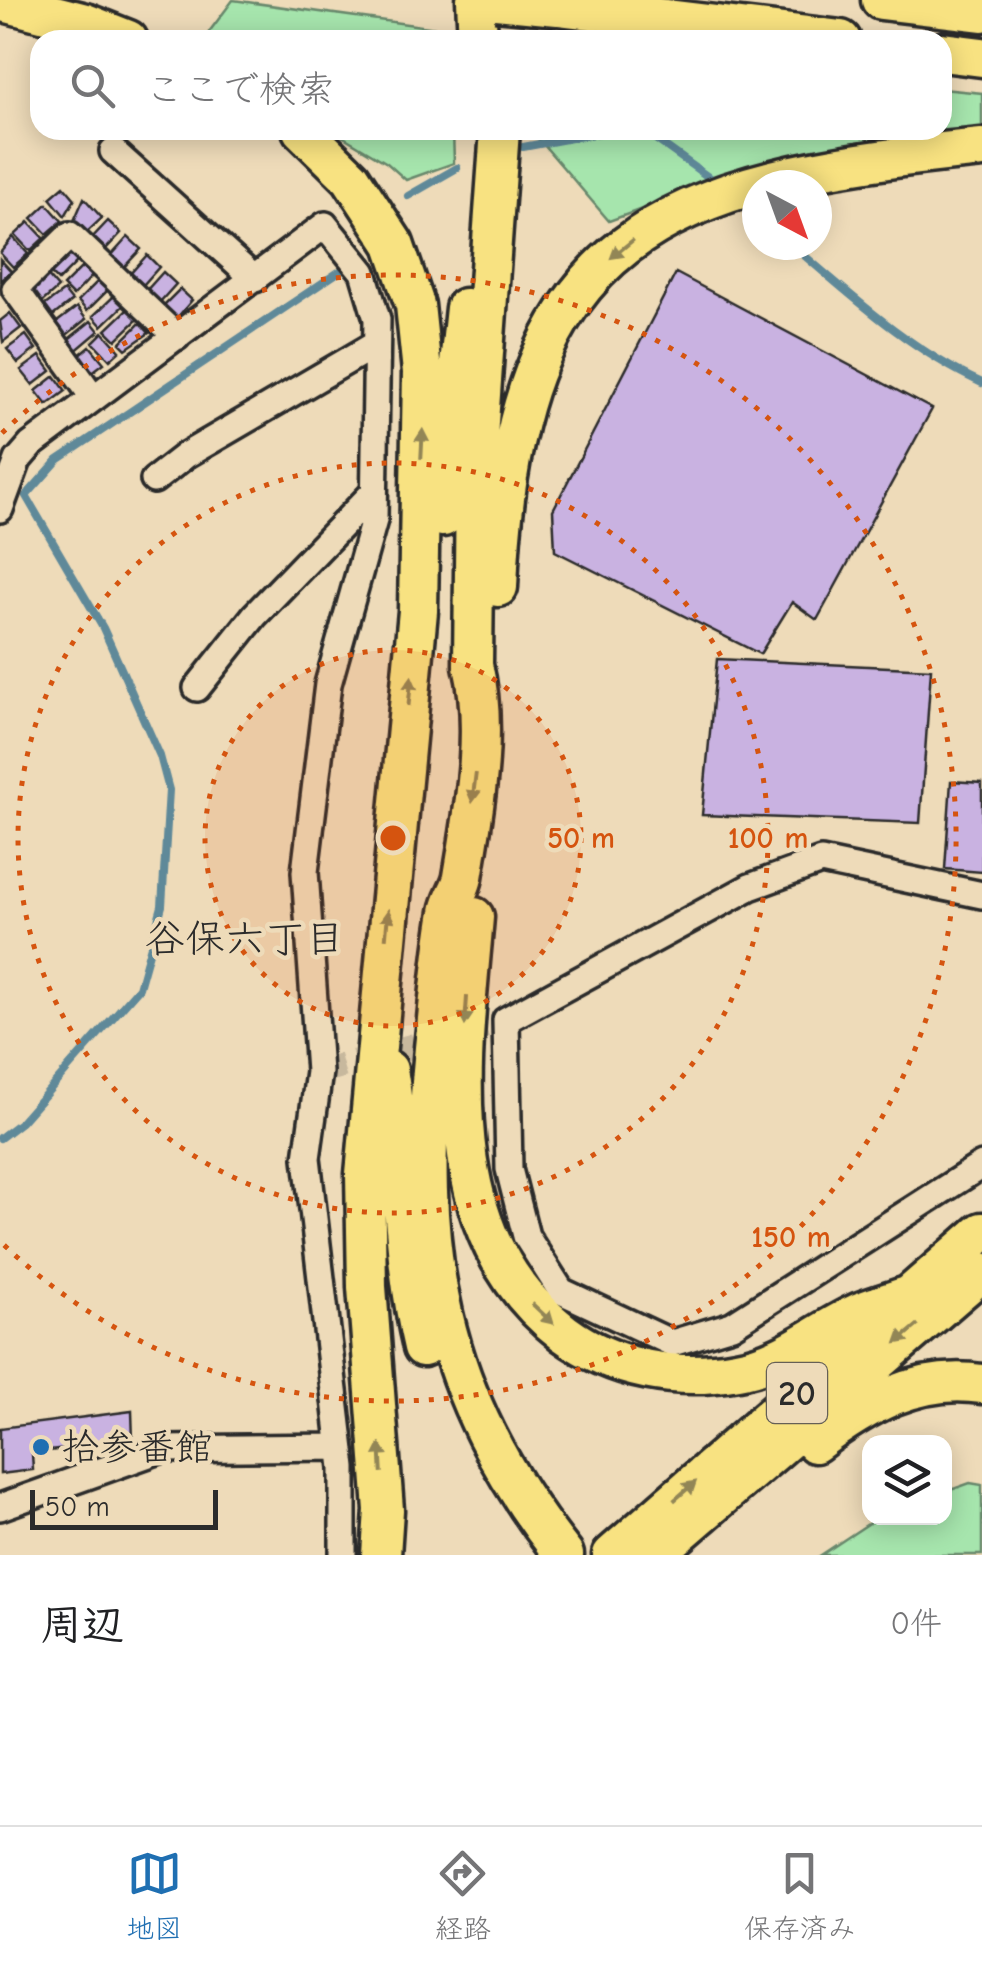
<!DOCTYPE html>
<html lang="ja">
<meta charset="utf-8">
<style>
body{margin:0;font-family:"Comic Neue","Klee One",sans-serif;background:#f6f6f6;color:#202124}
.controls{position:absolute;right:30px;bottom:30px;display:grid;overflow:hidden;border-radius:20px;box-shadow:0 5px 25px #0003}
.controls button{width:90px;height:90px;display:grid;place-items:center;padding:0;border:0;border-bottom:2px solid #e0e0e0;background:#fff;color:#202124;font:50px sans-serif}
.compass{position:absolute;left:742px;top:170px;width:90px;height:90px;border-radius:50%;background:#fff;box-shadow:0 5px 25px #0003;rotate:139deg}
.scale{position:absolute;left:30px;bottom:25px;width:188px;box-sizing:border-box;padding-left:10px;border:5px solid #2b2b2b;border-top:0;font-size:28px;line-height:35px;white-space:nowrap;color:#2b2b2b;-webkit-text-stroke:8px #eedbb9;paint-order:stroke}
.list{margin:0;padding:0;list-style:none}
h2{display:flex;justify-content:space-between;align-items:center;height:130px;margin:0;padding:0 40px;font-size:42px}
h2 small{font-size:32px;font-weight:400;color:#757577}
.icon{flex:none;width:55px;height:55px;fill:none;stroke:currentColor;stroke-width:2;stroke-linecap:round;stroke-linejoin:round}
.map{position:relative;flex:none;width:982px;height:1555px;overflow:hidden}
.search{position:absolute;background:#fff;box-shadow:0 5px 25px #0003;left:30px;right:30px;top:30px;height:110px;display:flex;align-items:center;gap:25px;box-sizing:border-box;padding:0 35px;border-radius:30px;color:#757577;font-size:38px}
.sheet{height:270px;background:#fff}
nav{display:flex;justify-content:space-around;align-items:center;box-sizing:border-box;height:140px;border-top:2px solid #e0e0e0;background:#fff;font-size:28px;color:#757577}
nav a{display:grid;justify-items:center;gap:5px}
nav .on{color:#1f6fb2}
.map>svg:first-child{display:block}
.green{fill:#a6e5ad;stroke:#68886c;stroke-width:2.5}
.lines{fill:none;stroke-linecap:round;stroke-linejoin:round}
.stream{stroke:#5f8999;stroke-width:8}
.building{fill:#c9b2e1;stroke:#2b2b2b;stroke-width:2.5}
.minor-tunnel{stroke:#c7b89d;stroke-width:25;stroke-dasharray:25 12;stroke-linecap:butt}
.minor-casing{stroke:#2b2b2b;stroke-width:32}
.highway-casing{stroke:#2b2b2b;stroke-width:45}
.minor{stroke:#eedbb9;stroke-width:25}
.highway{stroke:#f8e281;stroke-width:38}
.highway-bridge-casing{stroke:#2b2b2b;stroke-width:45;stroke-linecap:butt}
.highway-bridge{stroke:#f8e281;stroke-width:38}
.oneway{fill:#928656}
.ring{fill:none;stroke:#d5540f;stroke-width:5;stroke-dasharray:5 10}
.poi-dot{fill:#1f6fb2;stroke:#eedbb9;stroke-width:4}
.labels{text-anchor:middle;stroke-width:9;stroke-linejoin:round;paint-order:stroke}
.shield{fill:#eedbb9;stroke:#666056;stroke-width:2.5}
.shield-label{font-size:35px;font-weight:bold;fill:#2b2b2b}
.poi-label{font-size:38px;fill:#2b2b2b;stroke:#eedbb9;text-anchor:start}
.neighbourhood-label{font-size:40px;fill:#2b2b2b;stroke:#eedbb9}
.centre{fill:#d5540f;stroke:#eedbb9;stroke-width:5}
.ring-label{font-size:30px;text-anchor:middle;font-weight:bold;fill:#d5540f;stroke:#eedbb9;stroke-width:9;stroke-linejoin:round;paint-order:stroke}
</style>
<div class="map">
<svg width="982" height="1555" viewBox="0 0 982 1555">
<rect width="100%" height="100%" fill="#eedbb9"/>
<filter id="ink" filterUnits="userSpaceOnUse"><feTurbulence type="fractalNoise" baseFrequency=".01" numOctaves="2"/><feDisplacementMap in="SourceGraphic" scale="20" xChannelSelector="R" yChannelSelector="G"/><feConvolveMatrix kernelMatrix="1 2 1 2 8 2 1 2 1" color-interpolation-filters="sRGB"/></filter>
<g filter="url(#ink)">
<path class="green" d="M 233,0 L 451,30 L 451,40 L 209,40 L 209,32 Z
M 942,89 L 982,93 L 982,137 L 727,178 L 609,221 L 531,130 L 942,130 Z
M 332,130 L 453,130 L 454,163 L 406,180 L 387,163 Z
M 970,1483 L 982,1485 L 982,1555 L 821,1555 L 877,1518 L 944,1518 L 945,1492 Z"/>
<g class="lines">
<path class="stream" d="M 631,130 L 647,133 L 718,184
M 523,147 L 615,130
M 408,196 L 457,168
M 741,202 L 757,215
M 792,245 C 852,296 910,350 982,383
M 0,1138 L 21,1122 L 139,988 L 162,906 L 169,790 L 160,756 L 103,628 L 26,496 L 58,460 L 340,271"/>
</g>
<path class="building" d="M 64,186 L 75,199 L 65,216 L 50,198 Z
M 84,198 L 102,218 L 84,235 L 73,223 Z
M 47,204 L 62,221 L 47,234 L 32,218 Z
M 108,221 L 121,233 L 104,251 L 91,239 Z
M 29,222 L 44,238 L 30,251 L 15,235 Z
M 13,237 L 28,254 L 13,267 L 0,253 Z
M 128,237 L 141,249 L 124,267 L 111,256 Z
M 69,251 L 78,261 L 58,281 L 48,271 Z
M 147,255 L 159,267 L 143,285 L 130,274 Z
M 0,259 L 11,271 L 0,281 Z
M 83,266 L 93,275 L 73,296 L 63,286 Z
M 163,272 L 176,284 L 159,303 L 146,291 Z
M 676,273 L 932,409 L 817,620 L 792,602 L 760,654 L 555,551 L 553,510 Z
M 46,274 L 58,288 L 41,303 L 34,295 L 34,284 Z
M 99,280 L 109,289 L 87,311 L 78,301 Z
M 180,289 L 192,300 L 176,319 L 162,307 Z
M 64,291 L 72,301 L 49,319 L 41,308 Z
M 115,295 L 124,305 L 102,326 L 93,316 Z
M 77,307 L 86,319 L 63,338 L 53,325 Z
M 128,309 L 138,319 L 116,340 L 106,330 Z
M 10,313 L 21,328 L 3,342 L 0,321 Z
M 91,321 L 99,331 L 73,353 L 65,342 Z
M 140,323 L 149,333 L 126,349 L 120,343 Z
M 103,332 L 120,351 L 110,360 L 93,342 Z
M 26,335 L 36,349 L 18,363 L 7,349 Z
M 90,346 L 104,363 L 91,373 L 78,356 Z
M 40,356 L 51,371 L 33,385 L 21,370 Z
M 55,376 L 66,391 L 47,405 L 36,391 Z
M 717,659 L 931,669 L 920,823 L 702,815 Z
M 951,781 L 982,783 L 982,872 L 945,869 Z
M 132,1411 L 133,1441 L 32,1453 L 33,1470 L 0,1474 L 0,1428 Z"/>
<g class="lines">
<path class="minor-tunnel" d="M 319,1072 L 506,1020"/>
<defs>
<path id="minor" d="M 113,151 L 255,279
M 93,397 L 15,289 L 70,235 L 177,337
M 154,480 L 186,455 L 376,344
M 0,509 L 18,460 L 31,445 L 325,225 L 363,272 L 377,319 L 374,520 L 328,684 L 305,872 L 319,1072 L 307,1158 L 343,1468 L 343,1555
M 197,688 L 255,615 L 374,492
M 982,895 L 821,861 L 750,887 L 506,1020 L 509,1169 L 526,1236 L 561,1291 L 672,1343 L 732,1325 L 982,1165
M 0,1507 L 163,1449 L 340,1447"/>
<path id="highway" d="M 476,0 L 478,40
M 881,0 L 982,12
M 0,1 L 85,23 L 128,40
M 558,6 L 841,40
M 942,52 L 982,57
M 302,130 L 351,178 L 394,244 L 415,305 L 422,372 L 418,611 L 365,1174 L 367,1287 L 384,1510 L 381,1555
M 500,130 L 475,478 L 473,665 C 489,731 474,810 463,877 C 461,889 452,899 450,912 C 442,957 439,1003 434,1048 C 414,1249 436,1392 564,1555
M 443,517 L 465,308
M 498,587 C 511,232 663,179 982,148
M 474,917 C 462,1060 433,1233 564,1333 C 614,1370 677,1381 737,1370 C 785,1362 818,1331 860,1312 C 876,1306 893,1301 910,1295
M 388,1070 C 404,1162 401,1255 423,1347
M 815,1443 C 865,1405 918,1374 982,1384
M 612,1555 L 982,1232
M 654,1555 L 982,1272"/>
</defs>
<use href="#minor" class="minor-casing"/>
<use href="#highway" class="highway-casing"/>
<use href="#minor" class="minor"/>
<use href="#highway" class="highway"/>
<defs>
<path id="highway-bridge" d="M 496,0 L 558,6"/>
</defs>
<use href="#highway-bridge" class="highway-bridge-casing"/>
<use href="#highway-bridge" class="highway-bridge"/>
</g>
<defs><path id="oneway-solid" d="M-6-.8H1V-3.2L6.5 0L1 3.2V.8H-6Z" transform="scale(2.5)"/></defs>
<g class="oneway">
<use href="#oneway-solid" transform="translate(622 249) rotate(141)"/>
<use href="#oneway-solid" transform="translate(422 444) rotate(-87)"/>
<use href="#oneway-solid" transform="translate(410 691) rotate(-84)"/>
<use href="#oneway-solid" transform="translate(474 788) rotate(97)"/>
<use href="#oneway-solid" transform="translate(387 924) rotate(-85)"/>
<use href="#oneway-solid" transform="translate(466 1011) rotate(94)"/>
<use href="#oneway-solid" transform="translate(543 1314) rotate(43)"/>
<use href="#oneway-solid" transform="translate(907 1334) rotate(140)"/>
<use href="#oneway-solid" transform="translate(381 1458) rotate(-93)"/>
<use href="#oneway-solid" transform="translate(685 1491) rotate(-41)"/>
</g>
</g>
<circle cx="393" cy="838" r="188" fill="#d5540f" fill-opacity=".12"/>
<g class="ring">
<circle cx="393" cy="838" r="188"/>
<circle cx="393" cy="838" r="375"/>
<path d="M2 433A563 563 0 1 1 2 1243"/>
</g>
<circle class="poi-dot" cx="41" cy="1447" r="10"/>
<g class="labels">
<rect class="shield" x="767" y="1363" width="60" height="60" rx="8"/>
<g class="shield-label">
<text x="797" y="1405">20</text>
</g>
<g class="poi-label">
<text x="61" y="1460">拾参番館</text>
</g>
<g class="neighbourhood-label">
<text x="245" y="952">谷保六丁目</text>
</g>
</g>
<circle cx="393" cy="838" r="15" class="centre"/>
<g class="ring-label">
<text x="581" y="848">50 m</text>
<text x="768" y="848">100 m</text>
<text x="791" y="1247">150 m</text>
</g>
</svg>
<div class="controls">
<button><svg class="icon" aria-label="layers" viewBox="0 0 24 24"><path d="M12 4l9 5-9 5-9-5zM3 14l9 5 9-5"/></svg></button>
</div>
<svg class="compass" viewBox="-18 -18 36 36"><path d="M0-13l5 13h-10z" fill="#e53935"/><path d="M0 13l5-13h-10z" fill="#757577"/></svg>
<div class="scale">50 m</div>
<div class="search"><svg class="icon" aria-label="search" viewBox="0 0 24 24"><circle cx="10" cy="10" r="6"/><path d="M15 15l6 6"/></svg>ここで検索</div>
</div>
<section class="sheet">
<h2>周辺<small>0件</small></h2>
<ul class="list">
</ul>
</section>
<nav>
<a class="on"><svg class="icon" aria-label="map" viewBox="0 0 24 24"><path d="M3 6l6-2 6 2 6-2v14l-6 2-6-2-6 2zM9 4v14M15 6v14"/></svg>地図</a>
<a><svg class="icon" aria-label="directions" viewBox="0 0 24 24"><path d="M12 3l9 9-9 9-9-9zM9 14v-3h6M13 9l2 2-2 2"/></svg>経路</a>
<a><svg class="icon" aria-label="saved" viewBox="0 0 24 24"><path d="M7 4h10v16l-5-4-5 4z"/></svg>保存済み</a>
</nav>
